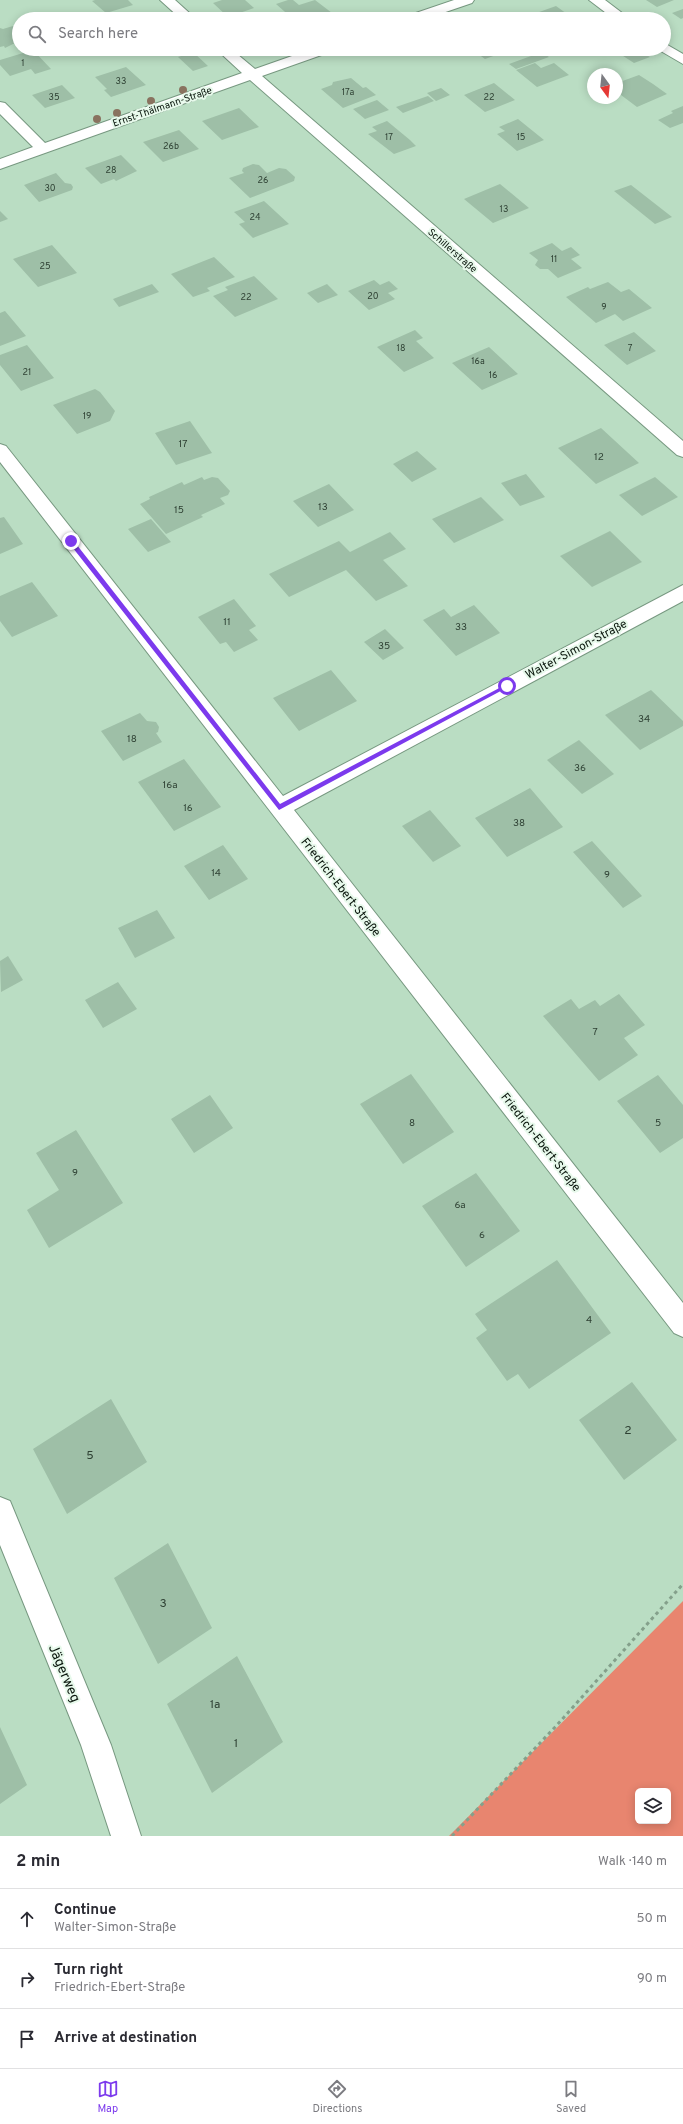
<!DOCTYPE html>
<meta charset="utf-8">
<style>
body{margin:0;font-family:Overpass,sans-serif;background:#f2f2f3;color:#2b2b33}
.controls{position:absolute;right:12px;bottom:12px;display:grid;overflow:hidden;border-radius:6px;box-shadow:0 2px 10px #0003}
.controls button{width:36px;height:36px;display:grid;place-items:center;padding:0;border:0;border-bottom:1px solid #e1e1e2;background:#fff;color:#2b2b33;font:20px sans-serif}
.compass{position:absolute;left:587px;top:68px;width:36px;height:36px;border-radius:50%;background:#fff;box-shadow:0 2px 10px #0003;rotate:165deg}
.stop{position:absolute;width:12px;height:12px;margin:-9px;border:3px solid #7c3aed;border-radius:50%;background:#fff}
.stop.end{background:#7c3aed;border-color:#fff;box-shadow:0 1px 4px #0008}
.list{margin:0;padding:0;list-style:none}
h2{display:flex;justify-content:space-between;align-items:center;height:52px;margin:0;padding:0 16px;font-size:17px}
h2 small{font-size:13px;font-weight:400;color:#7c7c81}
.list li{display:grid;grid-template-columns:26px 1fr auto;gap:12px;align-items:center;box-sizing:border-box;height:60px;padding:0 16px;border-top:1px solid #e1e1e2}
.list b{display:block;font-size:15px;white-space:nowrap}
.list p{margin:0;font-size:13px;white-space:nowrap;color:#7c7c81}
.list em{font-size:13px;font-style:normal;color:#7c7c81}
.icon{flex:none;width:22px;height:22px;fill:none;stroke:currentColor;stroke-width:2;stroke-linecap:round;stroke-linejoin:round}
.map{position:relative;flex:none;width:683px;height:1836px;overflow:hidden}
.search{position:absolute;background:#fff;box-shadow:0 2px 10px #0003;left:12px;right:12px;top:12px;height:44px;display:flex;align-items:center;gap:10px;box-sizing:border-box;padding:0 14px;border-radius:22px;color:#7c7c81;font-size:15px}
.sheet{height:232px;background:#fff}
nav{display:flex;justify-content:space-around;align-items:center;box-sizing:border-box;height:56px;border-top:1px solid #e1e1e2;background:#fff;font-size:11px;color:#7c7c81}
nav a{display:grid;justify-items:center;gap:2px}
nav .on{color:#7c3aed}
.map>svg:first-child{display:block}
.green{fill:#e8856f;fill-rule:evenodd}
.building{fill:#9ebfa7}
.lines{fill:none;stroke-linecap:round;stroke-linejoin:round}
.minor-casing{stroke:#779880;stroke-width:2}
.path{stroke:#84a08b;stroke-width:3;stroke-dasharray:3.5 3.5;stroke-linecap:butt}
.minor{fill:#fff;fill-rule:evenodd}
.tree{fill:#89725f}
.route{fill:#7c3aed}
.labels{text-anchor:middle;stroke-width:4;stroke-linejoin:round;paint-order:stroke}
.far-number-label{font-size:9px;fill:#2e4033}
.far-street-label{font-size:10px;fill:#09150c;stroke:#e7f9eb}
.number-label{font-size:10px;fill:#2e4033}
.street-label{font-size:12px;fill:#09150c;stroke:#e7f9eb}
.near-number-label{font-size:12px;fill:#2e4033}
.near-street-label{font-size:14px;fill:#09150c;stroke:#e7f9eb}
</style>
<div class="map">
<svg width="683" height="1836" viewBox="0 0 683 1836">
<rect width="100%" height="100%" fill="#baddc3"/>
<path class="green" d="M 683,1601 L 683,1836 L 449,1836 ZM 638,1791 L 668,1791 L 668,1821 L 638,1821 Z"/>
<path class="building" d="M 95,0 L 128,0 L 133,5 L 106,13 L 92,1 Z
M 222,0 L 245,0 L 254,8 L 228,17 L 213,3 Z
M 288,0 L 293,0 L 299,5 L 315,0 L 332,13 L 314,19 L 293,19 L 276,4 Z
M 646,0 L 674,0 L 657,7 Z
M 556,6 L 574,19 L 532,19 L 528,16 Z
M 683,9 L 683,18 L 681,19 L 672,13 Z
M 13,26 L 19,32 L 19,41 L 5,48 L 4,46 L 0,47 L 0,28 L 3,29 Z
M 471,49 L 513,49 L 485,59 Z
M 631,49 L 638,49 L 650,57 L 634,63 L 620,54 Z
M 33,50 L 51,69 L 35,74 L 31,69 L 10,76 L 0,65 L 0,60 Z
M 193,52 L 208,66 L 193,71 L 178,57 Z
M 542,52 L 549,57 L 516,69 L 509,64 Z
M 535,63 L 541,68 L 554,63 L 569,75 L 537,87 L 516,70 Z
M 126,67 L 146,85 L 111,97 L 104,90 L 107,89 L 95,77 Z
M 639,75 L 653,84 L 667,94 L 637,107 L 617,92 L 617,83 Z
M 351,78 L 363,88 L 366,87 L 376,95 L 343,108 L 321,89 L 332,85 L 333,82 Z
M 494,83 L 515,100 L 485,112 L 464,95 Z
M 62,85 L 75,98 L 45,108 L 32,95 Z
M 441,88 L 450,95 L 436,101 L 427,93 Z
M 428,96 L 434,101 L 403,113 L 396,107 Z
M 377,100 L 389,110 L 365,119 L 353,109 Z
M 683,106 L 683,123 L 670,128 L 658,120 L 673,113 L 671,111 Z
M 239,108 L 259,127 L 222,140 L 202,121 Z
M 518,119 L 544,140 L 517,151 L 497,134 L 505,131 L 499,127 Z
M 387,121 L 410,140 L 416,146 L 394,154 L 368,134 L 377,131 L 372,127 Z
M 179,130 L 199,149 L 163,162 L 143,142 Z
M 121,155 L 137,171 L 116,181 L 114,179 L 101,184 L 85,168 Z
M 253,164 L 259,165 L 267,173 L 279,168 L 286,169 L 295,177 L 294,181 L 250,198 L 229,178 L 244,173 L 242,171 L 243,168 Z
M 56,173 L 65,183 L 71,184 L 73,187 L 72,190 L 39,202 L 24,185 Z
M 500,184 L 529,208 L 493,223 L 464,199 Z
M 631,185 L 672,217 L 655,224 L 614,191 Z
M 264,201 L 289,224 L 253,238 L 239,224 L 245,222 L 234,212 Z
M 0,211 L 8,219 L 0,222 Z
M 552,243 L 562,251 L 571,247 L 580,255 L 571,259 L 582,268 L 558,278 L 548,269 L 540,269 L 535,265 L 538,260 L 529,253 Z
M 52,245 L 77,273 L 38,287 L 13,259 Z
M 214,257 L 235,277 L 207,288 L 210,291 L 193,297 L 171,274 Z
M 254,276 L 278,299 L 235,317 L 213,296 L 228,290 L 225,287 Z
M 374,280 L 380,285 L 389,281 L 398,289 L 388,293 L 395,299 L 369,310 L 348,291 Z
M 608,282 L 621,292 L 629,289 L 652,308 L 623,321 L 615,314 L 596,323 L 566,297 L 588,287 L 590,289 Z
M 152,284 L 159,292 L 119,307 L 113,299 Z
M 327,284 L 338,295 L 318,303 L 307,293 Z
M 5,311 L 26,336 L 0,346 L 0,313 Z
M 415,330 L 423,338 L 416,341 L 434,358 L 404,372 L 377,347 Z
M 634,332 L 656,351 L 627,365 L 604,345 Z
M 27,345 L 54,378 L 21,391 L 0,365 L 0,355 Z
M 489,347 L 518,374 L 482,390 L 452,363 Z
M 95,389 L 100,392 L 115,411 L 110,421 L 77,434 L 53,405 Z
M 190,421 L 212,453 L 176,465 L 155,433 Z
M 601,428 L 639,463 L 596,484 L 558,448 Z
M 417,451 L 437,469 L 412,482 L 393,464 Z
M 526,474 L 545,497 L 520,506 L 501,483 Z
M 202,477 L 204,480 L 212,477 L 218,478 L 230,491 L 228,495 L 220,498 L 225,504 L 201,515 L 203,517 L 166,534 L 140,504 L 150,499 L 149,497 L 182,482 L 184,485 Z
M 655,477 L 678,497 L 642,516 L 619,495 Z
M 329,484 L 354,510 L 318,527 L 293,501 Z
M 481,497 L 504,520 L 454,543 L 432,519 Z
M 4,517 L 23,544 L 0,554 L 0,518 Z
M 151,519 L 171,542 L 148,552 L 128,529 Z
M 610,531 L 642,562 L 592,587 L 560,556 Z
M 390,532 L 406,549 L 383,560 L 408,586 L 376,601 L 346,570 L 289,597 L 269,574 L 339,541 L 350,552 Z
M 32,582 L 58,616 L 12,637 L 0,621 L 0,596 Z
M 234,599 L 256,626 L 249,630 L 258,640 L 234,652 L 226,642 L 220,644 L 198,617 Z
M 474,605 L 500,633 L 456,656 L 423,620 L 444,609 L 451,617 Z
M 385,629 L 404,648 L 383,660 L 364,642 Z
M 331,670 L 357,701 L 299,731 L 273,698 Z
M 651,690 L 683,721 L 683,726 L 640,750 L 605,715 Z
M 140,713 L 147,721 L 156,722 L 159,727 L 158,732 L 156,733 L 162,742 L 123,761 L 101,731 Z
M 579,740 L 614,774 L 582,794 L 547,760 Z
M 184,759 L 221,807 L 174,831 L 138,782 Z
M 530,788 L 563,827 L 507,857 L 475,818 Z
M 430,810 L 461,846 L 433,862 L 402,826 Z
M 592,841 L 642,896 L 623,908 L 573,852 Z
M 223,845 L 248,879 L 209,900 L 184,866 Z
M 157,910 L 175,938 L 135,958 L 118,928 Z
M 8,956 L 23,980 L 1,992 L 0,961 Z
M 118,982 L 137,1009 L 103,1028 L 85,1000 Z
M 619,994 L 645,1025 L 624,1038 L 638,1055 L 599,1081 L 543,1016 L 571,999 L 579,1009 L 595,1000 L 600,1006 Z
M 411,1074 L 454,1132 L 403,1164 L 360,1104 Z
M 658,1075 L 683,1105 L 683,1138 L 660,1153 L 617,1101 Z
M 210,1095 L 233,1128 L 194,1153 L 171,1119 Z
M 76,1130 L 123,1203 L 49,1248 L 27,1210 L 59,1190 L 36,1153 Z
M 476,1173 L 520,1231 L 466,1267 L 422,1206 Z
M 557,1260 L 611,1333 L 529,1389 L 518,1374 L 507,1381 L 476,1338 L 487,1330 L 475,1314 Z
M 632,1382 L 677,1440 L 624,1480 L 579,1420 Z
M 111,1399 L 147,1462 L 67,1514 L 33,1449 Z
M 168,1543 L 212,1628 L 158,1664 L 114,1578 Z
M 237,1656 L 283,1742 L 212,1793 L 167,1704 Z
M 0,1727 L 27,1785 L 0,1804 Z"/>
<g class="lines">
<defs>
<path id="minor" d="M 160,0 L 175,0 L 196,19 L 181,19 Z
M 454,0 L 474,0 L 472,3 L 425,19 L 405,19 L 407,16 Z
M 589,0 L 605,0 L 630,19 L 614,19 Z
M 664,43 L 683,54 L 683,64 L 659,50 L 664,49 Z
M 216,49 L 231,49 L 255,69 L 312,49 L 332,49 L 330,52 L 262,76 L 683,441 L 683,457 L 677,455 L 250,80 L 0,169 L 0,159 L 33,147 L 0,114 L 0,102 L 5,103 L 45,143 L 242,73 Z
M 0,444 L 6,446 L 283,796 L 683,585 L 683,601 L 294,810 L 683,1303 L 683,1337 L 674,1333 L 0,462 Z
M 0,1497 L 10,1501 L 111,1745 L 141,1836 L 111,1836 L 81,1745 L 0,1545 Z"/>
</defs>
<use href="#minor" class="minor-casing"/>
<path class="path" d="M 452,1836 L 557,1725 L 683,1584"/>
<use href="#minor" class="minor"/>
</g>
<g class="tree">
<circle cx="183" cy="90" r="4"/>
<circle cx="151" cy="101" r="4"/>
<circle cx="117" cy="113" r="4"/>
<circle cx="97" cy="119" r="4"/>
</g>
<path class="route" d="M 69,540 L 73,540 L 280,804 L 505,685 L 510,686 L 279,810 L 69,543 Z"/>
<g class="labels">
<g class="far-number-label">
<text x="23" y="66">1</text>
<text x="121" y="84">33</text>
<text x="348" y="95">17a</text>
<text x="54" y="100">35</text>
<text x="489" y="100">22</text>
<text x="389" y="140">17</text>
<text x="521" y="140">15</text>
<text x="171" y="149">26b</text>
<text x="111" y="173">28</text>
<text x="263" y="183">26</text>
<text x="50" y="191">30</text>
<text x="504" y="212">13</text>
<text x="255" y="220">24</text>
<text x="554" y="262">11</text>
<text x="45" y="269">25</text>
<text x="373" y="299">20</text>
<text x="246" y="300">22</text>
<text x="604" y="310">9</text>
<text x="401" y="351">18</text>
<text x="630" y="351">7</text>
<text x="478" y="364">16a</text>
<text x="27" y="375">21</text>
<text x="493" y="378">16</text>
<text x="87" y="419">19</text>
</g>
<g class="far-street-label">
<text transform="translate(162 106) rotate(-19)" y="4">Ernst-Thälmann-Straße</text>
<text transform="translate(453 250) rotate(41)" y="4">Schillerstraße</text>
</g>
<g class="number-label">
<text x="183" y="447">17</text>
<text x="599" y="460">12</text>
<text x="323" y="510">13</text>
<text x="179" y="513">15</text>
<text x="227" y="625">11</text>
<text x="461" y="630">33</text>
<text x="384" y="649">35</text>
<text x="644" y="722">34</text>
<text x="132" y="742">18</text>
<text x="580" y="771">36</text>
<text x="170" y="788">16a</text>
<text x="188" y="811">16</text>
<text x="519" y="826">38</text>
<text x="216" y="876">14</text>
<text x="607" y="878">9</text>
<text x="595" y="1035">7</text>
<text x="412" y="1126">8</text>
<text x="658" y="1126">5</text>
<text x="75" y="1176">9</text>
<text x="460" y="1208">6a</text>
<text x="482" y="1238">6</text>
<text x="589" y="1323">4</text>
</g>
<g class="street-label">
<text transform="translate(576 649) rotate(-28)" y="4">Walter-Simon-Straße</text>
<text transform="translate(341 887) rotate(52)" y="4">Friedrich-Ebert-Straße</text>
<text transform="translate(541 1142) rotate(52)" y="4">Friedrich-Ebert-Straße</text>
</g>
<g class="near-number-label">
<text x="628" y="1434">2</text>
<text x="90" y="1459">5</text>
<text x="163" y="1607">3</text>
<text x="215" y="1708">1a</text>
<text x="236" y="1747">1</text>
</g>
<g class="near-street-label">
<text transform="translate(65 1673) rotate(67)" y="5">Jägerweg</text>
</g>
</g>
</svg>
<div class="controls">
<button><svg class="icon" aria-label="layers" viewBox="0 0 24 24"><path d="M12 4l9 5-9 5-9-5zM3 14l9 5 9-5"/></svg></button>
</div>
<svg class="compass" viewBox="-18 -18 36 36"><path d="M0-13l5 13h-10z" fill="#e53935"/><path d="M0 13l5-13h-10z" fill="#7c7c81"/></svg>
<div class="stop" style="left:507px;top:686px"></div>
<div class="stop end" style="left:71px;top:541px"></div>
<div class="search"><svg class="icon" aria-label="search" viewBox="0 0 24 24"><circle cx="10" cy="10" r="6"/><path d="M15 15l6 6"/></svg>Search here</div>
</div>
<section class="sheet">
<h2>2 min<small>Walk · 140 m</small></h2>
<ul class="list">
<li><svg class="icon" aria-label="ahead" viewBox="0 0 24 24"><path d="M12 20V5M6 11l6-6 6 6"/></svg><div><b>Continue</b><p>Walter-Simon-Straße</p></div><em>50 m</em></li>
<li><svg class="icon" aria-label="right" viewBox="0 0 24 24"><path d="M7 20v-9h11M14 6l5 5-5 5"/></svg><div><b>Turn right</b><p>Friedrich-Ebert-Straße</p></div><em>90 m</em></li>
<li><svg class="icon" aria-label="arrive" viewBox="0 0 24 24"><path d="M6 21V4h12l-3 4 3 4H6"/></svg><div><b>Arrive at destination</b></div></li>
</ul>
</section>
<nav>
<a class="on"><svg class="icon" aria-label="map" viewBox="0 0 24 24"><path d="M3 6l6-2 6 2 6-2v14l-6 2-6-2-6 2zM9 4v14M15 6v14"/></svg>Map</a>
<a><svg class="icon" aria-label="directions" viewBox="0 0 24 24"><path d="M12 3l9 9-9 9-9-9zM9 14v-3h6M13 9l2 2-2 2"/></svg>Directions</a>
<a><svg class="icon" aria-label="saved" viewBox="0 0 24 24"><path d="M7 4h10v16l-5-4-5 4z"/></svg>Saved</a>
</nav>
